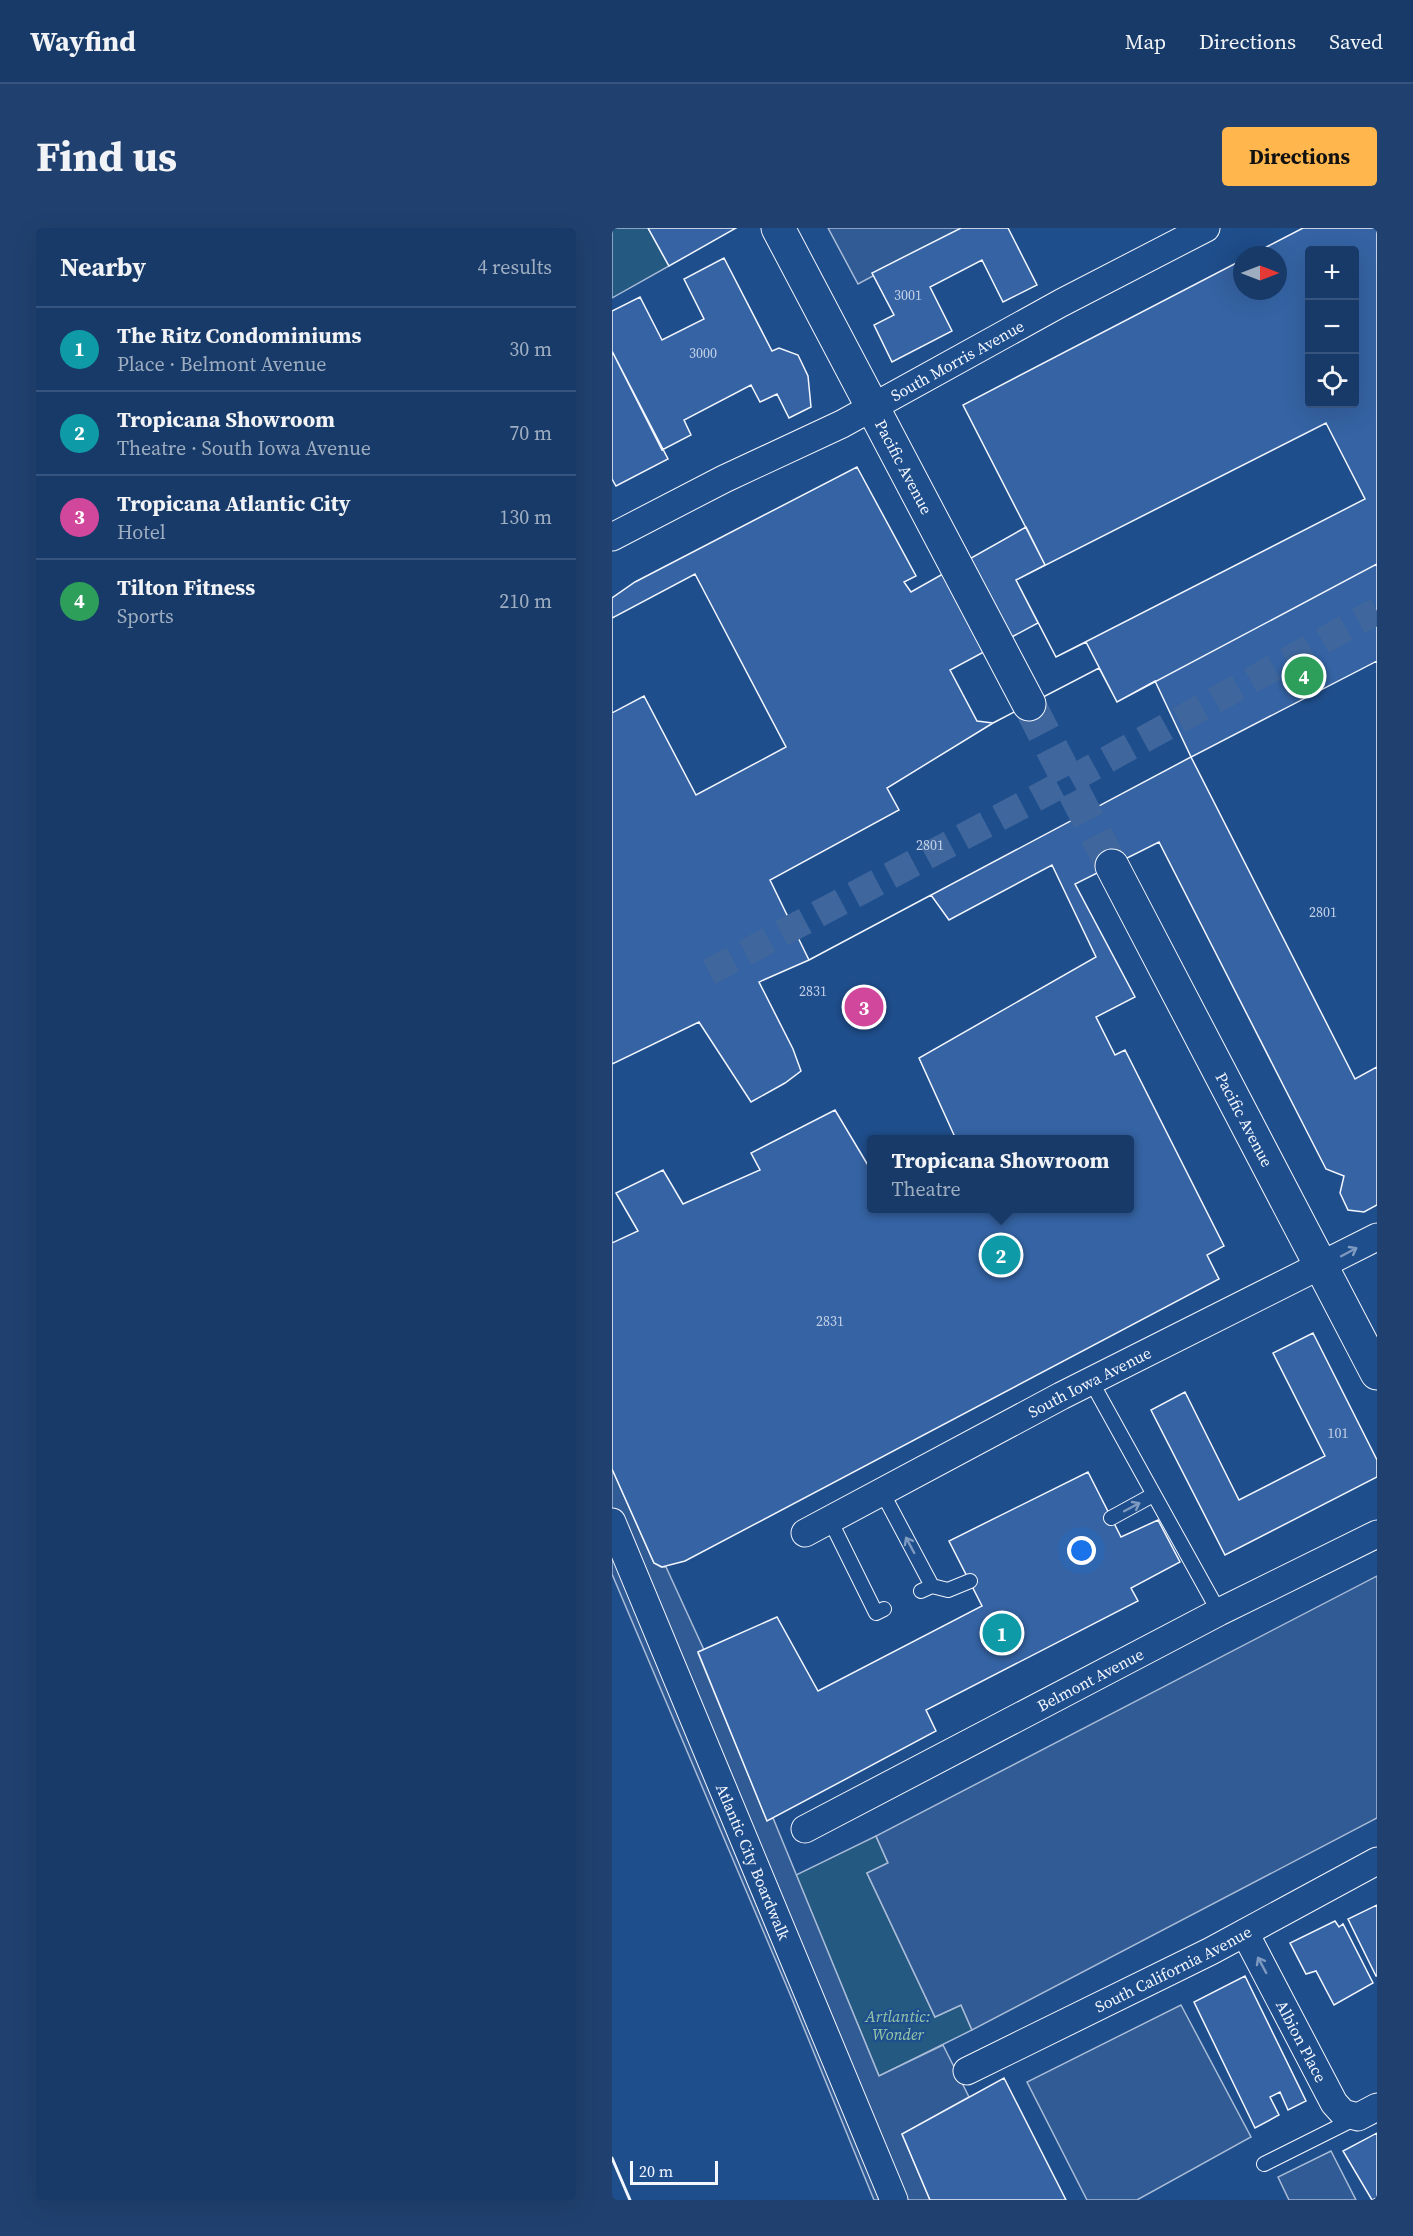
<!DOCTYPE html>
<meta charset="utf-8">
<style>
body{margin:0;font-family:"Source Serif 4",serif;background:#20416f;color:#f1f3f6}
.controls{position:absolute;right:18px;top:18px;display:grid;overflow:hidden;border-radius:6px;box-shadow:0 6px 24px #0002}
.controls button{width:54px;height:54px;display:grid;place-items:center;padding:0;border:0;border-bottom:2px solid #36547d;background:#173a69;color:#f1f3f6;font:30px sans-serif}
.compass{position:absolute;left:621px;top:18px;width:54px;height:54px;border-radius:50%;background:#173a69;box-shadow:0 6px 24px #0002;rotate:90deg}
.scale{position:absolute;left:18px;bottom:15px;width:88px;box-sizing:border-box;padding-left:6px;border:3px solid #f2f6ff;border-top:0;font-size:16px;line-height:21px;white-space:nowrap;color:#f2f6ff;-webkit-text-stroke:4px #1f4e8c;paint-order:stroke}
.you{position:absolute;left:470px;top:1323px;width:21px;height:21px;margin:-15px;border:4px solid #fff;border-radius:50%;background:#1a73e8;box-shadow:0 0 0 9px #1a73e833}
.badge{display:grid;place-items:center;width:39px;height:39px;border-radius:50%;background:#ffb74d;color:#fff;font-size:20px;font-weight:700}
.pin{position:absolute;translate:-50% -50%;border:3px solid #fff;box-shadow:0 2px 6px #0006}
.popup{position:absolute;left:255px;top:907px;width:267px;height:78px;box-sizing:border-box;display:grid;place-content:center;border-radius:6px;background:#173a69;filter:drop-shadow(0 2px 4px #0005);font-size:20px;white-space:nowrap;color:#9eadc0}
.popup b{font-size:22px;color:#f1f3f6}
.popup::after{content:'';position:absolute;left:50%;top:100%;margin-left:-12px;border:12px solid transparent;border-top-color:#173a69}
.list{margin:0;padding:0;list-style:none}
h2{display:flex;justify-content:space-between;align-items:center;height:78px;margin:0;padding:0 24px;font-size:26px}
h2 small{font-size:20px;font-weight:400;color:#9eadc0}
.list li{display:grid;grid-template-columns:39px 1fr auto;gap:18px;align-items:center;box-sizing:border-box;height:84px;padding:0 24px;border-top:2px solid #36547d}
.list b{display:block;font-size:22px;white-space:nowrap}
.list p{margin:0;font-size:20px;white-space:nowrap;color:#9eadc0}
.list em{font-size:20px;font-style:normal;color:#9eadc0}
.icon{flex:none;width:33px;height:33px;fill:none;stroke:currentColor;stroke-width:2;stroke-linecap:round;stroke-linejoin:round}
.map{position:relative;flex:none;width:765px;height:1972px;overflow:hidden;border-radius:6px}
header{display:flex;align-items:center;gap:36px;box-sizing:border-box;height:84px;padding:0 30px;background:#173a69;border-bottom:2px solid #36547d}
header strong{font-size:28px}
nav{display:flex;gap:33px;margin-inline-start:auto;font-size:21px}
.intro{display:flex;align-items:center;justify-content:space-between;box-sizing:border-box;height:144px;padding:0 36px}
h1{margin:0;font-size:42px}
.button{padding:15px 27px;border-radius:6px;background:#ffb74d;color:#111;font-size:21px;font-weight:700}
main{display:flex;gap:36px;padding:0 36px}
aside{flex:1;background:#173a69;border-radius:6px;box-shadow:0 6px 24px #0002}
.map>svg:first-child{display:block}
.green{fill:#245a82;stroke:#a8bbd7;stroke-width:1.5}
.parking{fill:#305b95;stroke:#a8bbd7;stroke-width:1.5}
.building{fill:#3563a3;stroke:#f2f6ff;stroke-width:1.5;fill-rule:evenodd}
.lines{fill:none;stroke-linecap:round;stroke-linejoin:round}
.street-tunnel{stroke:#3f679d;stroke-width:27;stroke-dasharray:27 14;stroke-linecap:butt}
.secondary-tunnel{stroke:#3f679d;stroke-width:33;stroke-dasharray:33 16;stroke-linecap:butt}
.lane-casing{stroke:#f2f6ff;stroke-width:16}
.street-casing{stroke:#f2f6ff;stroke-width:29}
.secondary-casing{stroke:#f2f6ff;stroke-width:35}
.lane{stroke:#1f4e8c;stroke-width:14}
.street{stroke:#1f4e8c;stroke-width:27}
.secondary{stroke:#1f4e8c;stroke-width:33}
.wall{stroke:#f2f6ff;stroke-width:3}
.oneway{stroke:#7e9ac0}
.labels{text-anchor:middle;stroke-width:4.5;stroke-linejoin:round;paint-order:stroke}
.number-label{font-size:14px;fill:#c3d1e8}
.street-label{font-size:16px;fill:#f2f6ff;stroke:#1f4e8c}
.park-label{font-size:16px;font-style:italic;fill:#97c8a6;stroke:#1f4e8c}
</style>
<header>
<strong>Wayfind</strong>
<nav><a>Map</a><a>Directions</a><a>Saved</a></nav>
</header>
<div class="intro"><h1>Find us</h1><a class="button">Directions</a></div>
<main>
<aside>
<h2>Nearby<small>4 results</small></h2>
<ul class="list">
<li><span class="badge" style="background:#0f9aa8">1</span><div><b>The Ritz Condominiums</b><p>Place · Belmont Avenue</p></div><em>30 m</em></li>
<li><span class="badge" style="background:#0f9aa8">2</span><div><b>Tropicana Showroom</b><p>Theatre · South Iowa Avenue</p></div><em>70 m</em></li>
<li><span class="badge" style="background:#d1479c">3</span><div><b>Tropicana Atlantic City</b><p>Hotel</p></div><em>130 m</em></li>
<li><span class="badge" style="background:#2e9e5b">4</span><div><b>Tilton Fitness</b><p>Sports</p></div><em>210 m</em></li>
</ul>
</aside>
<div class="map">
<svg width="765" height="1972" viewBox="0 0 765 1972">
<rect width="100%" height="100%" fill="#1f4e8c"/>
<path class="green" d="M 0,0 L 36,0 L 57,38 L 0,70 Z
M 264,1608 L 276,1635 L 255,1645 L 323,1789 L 349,1777 L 360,1802 L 267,1848 L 184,1647 Z"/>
<path class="parking" d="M 216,0 L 351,0 L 246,56 Z
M 0,1241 L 42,1335 L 49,1339 L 54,1339 L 92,1422 L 86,1425 L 155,1592 L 161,1590 L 267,1848 L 331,1817 L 357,1869 L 290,1906 L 318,1972 L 262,1972 L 180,1771 L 0,1346 Z
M 765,1348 L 765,1590 L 360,1802 L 349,1777 L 323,1789 L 255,1645 L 276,1635 L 264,1608 Z
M 569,1777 L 639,1909 L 525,1972 L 475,1972 L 415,1854 Z
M 719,1923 L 744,1972 L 677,1972 L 666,1949 Z"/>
<path class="building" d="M 36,0 L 124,0 L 57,38 Z
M 349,0 L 396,0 L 425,57 L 391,74 L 370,32 L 318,59 L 340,103 L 280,134 L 262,97 L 282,87 L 260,45 Z
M 691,0 L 765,0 L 765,336 L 505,474 L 474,414 L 444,429 L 404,352 L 433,337 L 351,177 L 630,32 L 630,63 L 666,63 L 666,27 L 639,27 ZM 698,22 L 742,22 L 742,176 L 698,176 Z
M 112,30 L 160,123 L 167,120 L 186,127 L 196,148 L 199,179 L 177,190 L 165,166 L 148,174 L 139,157 L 72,192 L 79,207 L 50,222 L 0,123 L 0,83 L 28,69 L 50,112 L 92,91 L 72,51 Z
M 0,123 L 56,231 L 4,258 L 0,251 Z
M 714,195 L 753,271 L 444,429 L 404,352 Z
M 245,239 L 304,348 L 292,354 L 299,364 L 414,299 L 433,337 L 404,352 L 426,395 L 338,442 L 365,493 L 381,495 L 487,440 L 505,474 L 765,336 L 765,977 L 752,984 L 736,982 L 728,965 L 732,948 L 714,941 L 547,614 L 463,656 L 523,769 L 484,789 L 503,827 L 513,822 L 612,1018 L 595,1027 L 607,1051 L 73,1333 L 50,1339 L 42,1335 L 0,1241 L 0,370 L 23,354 ZM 260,912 L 518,912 L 518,980 L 260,980 Z
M 83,346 L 174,519 L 84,567 L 32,468 L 0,485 L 0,390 Z
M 765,433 L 765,839 L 743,851 L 579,529 Z
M 487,440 L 505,474 L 543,453 L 579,529 L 197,732 L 158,652 L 287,582 L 275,560 L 381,495 Z
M 440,637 L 484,729 L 307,830 L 342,907 L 335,912 L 260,912 L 260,944 L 223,882 L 139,925 L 148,942 L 71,976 L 51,942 L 4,965 L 26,1003 L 0,1015 L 0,836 L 87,794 L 139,874 L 173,855 L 189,843 L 181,821 L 147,754 L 197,732 L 319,667 L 337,692 Z
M 701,1105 L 765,1232 L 765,1249 L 613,1327 L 539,1182 L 573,1164 L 627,1272 L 713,1228 L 661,1125 Z
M 476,1244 L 509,1309 L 546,1292 L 568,1334 L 519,1360 L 526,1373 L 314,1482 L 324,1503 L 155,1593 L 86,1424 L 165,1389 L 206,1463 L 370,1378 L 337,1313 Z
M 765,1677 L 765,1748 L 764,1748 L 736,1691 Z
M 723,1693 L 727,1699 L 731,1696 L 761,1755 L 722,1777 L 704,1743 L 694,1746 L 678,1715 Z
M 633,1748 L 694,1873 L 676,1882 L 668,1864 L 658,1869 L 667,1887 L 643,1900 L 582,1774 Z
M 392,1850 L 454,1972 L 318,1972 L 290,1906 Z
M 765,1905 L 765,1970 L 760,1972 L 731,1923 Z"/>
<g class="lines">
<path class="street-tunnel" d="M 97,744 L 456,553 L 765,383"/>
<path class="secondary-tunnel" d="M 417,476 L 500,638"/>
<defs>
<path id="lane" d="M 479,1153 L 607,1384
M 270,1264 L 320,1358 L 309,1363
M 499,1290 L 541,1267
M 218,1292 L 264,1385 L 272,1381
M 320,1358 L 336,1362 L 358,1353
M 652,1936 L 744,1890"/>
<g id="street">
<path id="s1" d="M 0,309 L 112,251 L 230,196 L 449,75 L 594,0"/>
<path id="s2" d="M 0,1294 L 282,1972"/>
<path id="s3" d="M 193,1305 L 449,1168 L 765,1009"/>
<path id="s4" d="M 193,1601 L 607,1384 L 765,1306"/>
<path id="s5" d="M 633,1705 L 722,1875 L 731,1885 L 746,1889 L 765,1879"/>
<path id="s6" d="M 355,1843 L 599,1723 L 765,1633"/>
</g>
<g id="secondary">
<path id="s7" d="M 166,0 L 417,476"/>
<path id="s8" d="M 500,638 L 765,1145"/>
</g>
</defs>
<use href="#lane" class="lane-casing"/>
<use href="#street" class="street-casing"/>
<use href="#secondary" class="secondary-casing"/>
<use href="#lane" class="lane"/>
<use href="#street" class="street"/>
<use href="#secondary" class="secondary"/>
<path class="wall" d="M 0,1930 L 18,1972"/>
</g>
<defs><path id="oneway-shaft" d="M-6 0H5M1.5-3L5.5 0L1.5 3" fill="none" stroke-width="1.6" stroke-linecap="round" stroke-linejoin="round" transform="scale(1.5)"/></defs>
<g class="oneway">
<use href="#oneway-shaft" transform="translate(737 1024) rotate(-28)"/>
<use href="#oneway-shaft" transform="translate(520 1279) rotate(-28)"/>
<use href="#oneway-shaft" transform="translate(298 1317) rotate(-118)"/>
<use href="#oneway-shaft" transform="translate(650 1737) rotate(-118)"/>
</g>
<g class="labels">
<g class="number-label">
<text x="296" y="72">3001</text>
<text x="91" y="130">3000</text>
<text x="318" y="622">2801</text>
<text x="711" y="689">2801</text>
<text x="201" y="768">2831</text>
<text x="218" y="1098">2831</text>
<text x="726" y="1210">101</text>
</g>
<g class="street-label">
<text dy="6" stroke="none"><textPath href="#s1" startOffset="388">South Morris Avenue</textPath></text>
<text dy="6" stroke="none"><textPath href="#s7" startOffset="270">Pacific Avenue</textPath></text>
<text dy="6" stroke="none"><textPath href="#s8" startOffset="286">Pacific Avenue</textPath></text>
<text dy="6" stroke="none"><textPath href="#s3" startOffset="322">South Iowa Avenue</textPath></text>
<text dy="6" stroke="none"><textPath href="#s4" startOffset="322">Belmont Avenue</textPath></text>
<text dy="6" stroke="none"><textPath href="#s2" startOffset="368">Atlantic City Boardwalk</textPath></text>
<text dy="6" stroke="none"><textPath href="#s6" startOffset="230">South California Avenue</textPath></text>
<text dy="6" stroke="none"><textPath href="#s5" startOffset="122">Albion Place</textPath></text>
</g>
<g class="park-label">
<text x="286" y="1794">Artlantic:<tspan x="286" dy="18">Wonder</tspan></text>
</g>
</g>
</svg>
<div class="controls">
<button>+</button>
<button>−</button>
<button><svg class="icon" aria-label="locate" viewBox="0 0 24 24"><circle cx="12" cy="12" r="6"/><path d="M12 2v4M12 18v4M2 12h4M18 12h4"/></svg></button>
</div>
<svg class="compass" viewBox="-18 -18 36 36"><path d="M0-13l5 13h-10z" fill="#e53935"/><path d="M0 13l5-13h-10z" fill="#9eadc0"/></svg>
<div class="scale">20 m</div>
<div class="you"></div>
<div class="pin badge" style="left:390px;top:1405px;background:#0f9aa8">1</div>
<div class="pin badge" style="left:389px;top:1027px;background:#0f9aa8">2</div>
<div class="popup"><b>Tropicana Showroom</b>Theatre</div>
<div class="pin badge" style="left:252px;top:779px;background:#d1479c">3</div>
<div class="pin badge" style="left:692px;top:448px;background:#2e9e5b">4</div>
</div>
</main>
